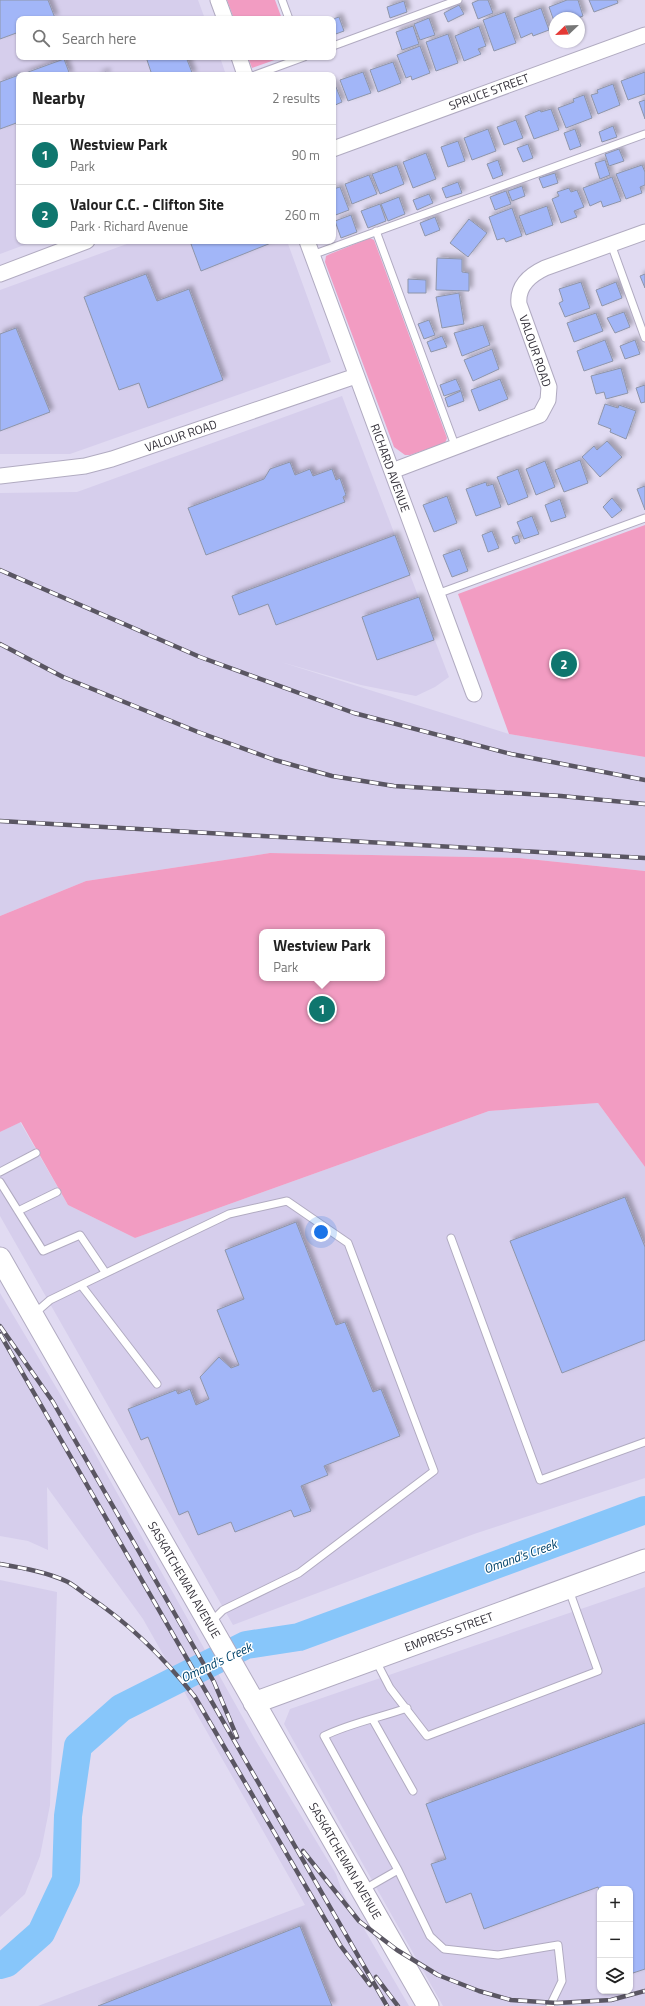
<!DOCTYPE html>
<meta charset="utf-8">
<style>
body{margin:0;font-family:"Titillium Web",sans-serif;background:#f6f6f6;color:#222}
.controls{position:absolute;right:12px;bottom:12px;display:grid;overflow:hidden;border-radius:8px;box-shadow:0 1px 3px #0004}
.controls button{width:36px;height:36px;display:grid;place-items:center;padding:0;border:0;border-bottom:1px solid #e0e0e0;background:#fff;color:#222;font:20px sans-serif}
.compass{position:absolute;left:549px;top:12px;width:36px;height:36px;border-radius:50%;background:#fff;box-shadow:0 1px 3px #0004;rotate:247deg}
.you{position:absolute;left:321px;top:1232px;width:14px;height:14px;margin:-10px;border:3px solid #fff;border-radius:50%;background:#1a73e8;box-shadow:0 0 0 6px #1a73e833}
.badge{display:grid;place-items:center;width:26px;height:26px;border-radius:50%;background:#0f766e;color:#fff;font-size:13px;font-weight:700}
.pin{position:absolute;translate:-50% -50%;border:2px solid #fff;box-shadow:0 1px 4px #0006}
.popup{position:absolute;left:259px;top:929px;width:126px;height:52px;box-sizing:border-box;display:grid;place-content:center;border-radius:8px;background:#fff;filter:drop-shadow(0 1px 3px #0005);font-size:13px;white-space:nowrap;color:#767676}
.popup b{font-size:15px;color:#222}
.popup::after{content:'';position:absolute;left:50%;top:100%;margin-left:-8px;border:8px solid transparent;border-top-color:#fff}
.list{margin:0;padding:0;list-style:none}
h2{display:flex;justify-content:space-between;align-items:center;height:52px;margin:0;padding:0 16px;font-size:17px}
h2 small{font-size:13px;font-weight:400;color:#767676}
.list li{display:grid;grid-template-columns:26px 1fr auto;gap:12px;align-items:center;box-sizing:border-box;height:60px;padding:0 16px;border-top:1px solid #e0e0e0}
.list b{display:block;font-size:15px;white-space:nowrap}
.list p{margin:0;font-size:13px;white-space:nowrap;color:#767676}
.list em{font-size:13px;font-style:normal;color:#767676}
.icon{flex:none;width:22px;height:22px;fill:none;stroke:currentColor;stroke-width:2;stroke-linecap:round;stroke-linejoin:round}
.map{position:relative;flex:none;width:645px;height:2006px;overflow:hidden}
.search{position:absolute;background:#fff;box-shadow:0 1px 3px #0004;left:16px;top:16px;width:320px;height:44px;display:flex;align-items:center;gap:10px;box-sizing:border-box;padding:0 14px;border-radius:8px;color:#767676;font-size:15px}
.panel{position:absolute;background:#fff;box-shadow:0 1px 3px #0004;left:16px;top:72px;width:320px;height:172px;border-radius:8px}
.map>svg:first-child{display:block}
.built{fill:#d6ceec;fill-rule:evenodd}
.green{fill:#f29cc2;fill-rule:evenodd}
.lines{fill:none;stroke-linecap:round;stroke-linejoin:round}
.river{stroke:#87c6fa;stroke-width:28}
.building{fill:#a2b6f8;stroke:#8e95aa;filter:url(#shadow)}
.lane-casing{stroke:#b1abc1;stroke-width:9}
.street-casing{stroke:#b1abc1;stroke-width:17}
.secondary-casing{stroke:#b1abc1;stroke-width:23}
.lane{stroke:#fff;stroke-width:7}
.street{stroke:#fff;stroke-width:15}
.secondary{stroke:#fff;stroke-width:21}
.rail-casing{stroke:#5a5662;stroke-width:4.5}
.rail{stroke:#fff;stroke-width:3;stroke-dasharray:9;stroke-linecap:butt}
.labels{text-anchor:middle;stroke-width:3;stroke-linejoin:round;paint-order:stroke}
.street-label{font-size:12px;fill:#34313a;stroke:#fff}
.water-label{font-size:13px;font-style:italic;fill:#00436b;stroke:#fff}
</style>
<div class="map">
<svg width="645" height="2006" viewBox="0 0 645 2006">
<defs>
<filter id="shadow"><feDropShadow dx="3.5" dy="-3.5" stdDeviation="2" flood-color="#0004"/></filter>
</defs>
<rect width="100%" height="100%" fill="#e1dbf2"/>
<path class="built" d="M 0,0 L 198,0 L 205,19 L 19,19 L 19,57 L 220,57 L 226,75 L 19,75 L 19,241 L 35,241 L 0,254 Z
M 135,241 L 287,241 L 331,362 L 70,454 L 0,454 L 0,290 Z
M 342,396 L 449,677 L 435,687 L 416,696 L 361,685 L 281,662 L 509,734 L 645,757 L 645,871 L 519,858 L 270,853 L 86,881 L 0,916 L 0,493 L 77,492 Z
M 598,1103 L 645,1167 L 645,1478 L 474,1534 L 233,1625 L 0,1216 L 0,1132 L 20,1122 L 68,1205 L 135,1238 L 489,1111 Z
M 0,1293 L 88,1441 L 256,1741 L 336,1874 L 342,1891 L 409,2006 L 38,2006 L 305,1905 L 143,1619 L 47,1487 L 48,1550 L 28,1541 L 0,1536 Z
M 0,1580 L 57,1592 L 50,1805 L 40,1856 L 25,1894 L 0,1917 Z
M 645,1587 L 645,2006 L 443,2006 L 284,1724 L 290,1709 ZM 600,1889 L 630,1889 L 630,1991 L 600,1991 Z"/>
<path class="green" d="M 227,0 L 275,0 L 282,19 L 234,19 Z
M 248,57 L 283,57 L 252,68 Z
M 370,238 L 374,240 L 447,438 L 445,443 L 410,455 L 405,455 L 394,447 L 325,262 L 326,256 L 330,254 Z
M 645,525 L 645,757 L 509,734 L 458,594 Z
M 270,853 L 519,858 L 645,871 L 645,1167 L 598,1103 L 489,1111 L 135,1238 L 68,1205 L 21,1122 L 0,1132 L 0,916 L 86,881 ZM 262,932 L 382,932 L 382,978 L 262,978 Z"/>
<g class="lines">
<path class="river" d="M 0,1965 L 7,1963 L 41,1933 L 66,1880 L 68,1816 L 78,1746 L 121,1708 L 246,1645 L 299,1637 L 645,1510"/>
</g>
<path class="building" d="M 0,0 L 48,0 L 55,18 L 19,19 L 19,32 L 0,39 Z
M 479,0 L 488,0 L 493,13 L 478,19 L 472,3 Z
M 567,0 L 578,0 L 583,16 L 578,18 L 555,18 L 555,24 L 549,7 Z
M 589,0 L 617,0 L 618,3 L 594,12 Z
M 404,1 L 407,12 L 390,18 L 387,7 Z
M 459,5 L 464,14 L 448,22 L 444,13 Z
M 541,8 L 549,30 L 533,36 L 532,33 L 521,38 L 514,18 Z
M 505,12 L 516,43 L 494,51 L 483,20 Z
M 339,17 L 344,31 L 333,35 L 333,19 Z
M 429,18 L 435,35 L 420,40 L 414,24 Z
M 413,26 L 419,44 L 402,50 L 396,32 Z
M 479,26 L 486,46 L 478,49 L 481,54 L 464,61 L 455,36 Z
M 448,34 L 458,63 L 436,71 L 426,42 Z
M 420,46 L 430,73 L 412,80 L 411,76 L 406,78 L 397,55 Z
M 146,57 L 186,57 L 193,75 L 152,75 Z
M 64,59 L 70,75 L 20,75 Z
M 393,62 L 401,83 L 378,92 L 370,70 Z
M 106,72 L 107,75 L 97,75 Z
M 363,72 L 371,93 L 348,101 L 340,80 Z
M 645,72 L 645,94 L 628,100 L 621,81 Z
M 19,75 L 19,122 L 0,129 L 0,82 Z
M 334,82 L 342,102 L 333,106 L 333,83 Z
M 613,84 L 620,105 L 598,114 L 591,95 L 598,93 L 597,90 Z
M 584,95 L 592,118 L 566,128 L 558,108 L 574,102 L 573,99 Z
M 645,100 L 645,119 L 639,102 Z
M 551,109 L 559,130 L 534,139 L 525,116 L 540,110 L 541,112 Z
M 516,120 L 523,138 L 504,145 L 497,127 Z
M 613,126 L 617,137 L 602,142 L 599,132 Z
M 488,129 L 496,151 L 472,160 L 464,138 Z
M 575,129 L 581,146 L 570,150 L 564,133 Z
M 458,141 L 465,161 L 448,167 L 441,147 Z
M 528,144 L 533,158 L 523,162 L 517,148 Z
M 619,149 L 624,161 L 609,166 L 605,154 Z
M 426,153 L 436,179 L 413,188 L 403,162 Z
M 498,160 L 503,175 L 493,179 L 487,164 Z
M 605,160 L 610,175 L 600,179 L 595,163 Z
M 397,165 L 404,184 L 380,194 L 372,174 Z
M 642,165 L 645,172 L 645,185 L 640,187 L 642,193 L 626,199 L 616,174 Z
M 555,173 L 558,183 L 543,188 L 539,178 Z
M 369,175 L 377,194 L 352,204 L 345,184 Z
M 612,177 L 621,201 L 603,207 L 601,201 L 590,206 L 583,188 Z
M 458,182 L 462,193 L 446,198 L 442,188 Z
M 522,186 L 525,196 L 512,201 L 508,191 Z
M 340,187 L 349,210 L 333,216 L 333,189 Z
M 569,188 L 571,192 L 577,190 L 584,207 L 574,211 L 577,217 L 561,223 L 552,199 L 559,196 L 557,192 Z
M 506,191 L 511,204 L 495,210 L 490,197 Z
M 429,194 L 433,203 L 417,210 L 413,200 Z
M 399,197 L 405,214 L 388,221 L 381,204 Z
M 380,204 L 386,221 L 368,228 L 361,211 Z
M 547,206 L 553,225 L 526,235 L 519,216 Z
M 512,208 L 522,236 L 506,242 L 504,238 L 497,240 L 489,217 Z
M 351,215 L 357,232 L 341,238 L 335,221 Z
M 435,217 L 440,230 L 425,236 L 420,223 Z
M 469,219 L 487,233 L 468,257 L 450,243 Z
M 200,241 L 276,241 L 201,271 L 191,244 Z
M 437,258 L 462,259 L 462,272 L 469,273 L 469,291 L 436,290 Z
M 146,274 L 157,301 L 189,289 L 223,380 L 148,408 L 139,383 L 119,390 L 84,297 Z
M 645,274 L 645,288 L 640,276 Z
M 408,279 L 426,280 L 426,293 L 408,293 Z
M 581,282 L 590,308 L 565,317 L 559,303 L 563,301 L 559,289 Z
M 616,282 L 622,298 L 602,306 L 596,290 Z
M 459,293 L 464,324 L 442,328 L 436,297 Z
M 624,312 L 630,327 L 615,333 L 607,318 Z
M 596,313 L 603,331 L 574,342 L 567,323 Z
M 429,320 L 435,335 L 424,339 L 418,324 Z
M 483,325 L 490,345 L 462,356 L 454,333 Z
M 16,328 L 50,412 L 0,431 L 0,334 Z
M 442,336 L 447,347 L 431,352 L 427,342 Z
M 605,340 L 613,361 L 584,371 L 577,351 Z
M 635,340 L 640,354 L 625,359 L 620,346 Z
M 492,349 L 499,369 L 473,381 L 464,360 Z
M 621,368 L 628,393 L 606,399 L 604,392 L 596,394 L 591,376 Z
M 456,379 L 461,390 L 444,396 L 440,385 Z
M 500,379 L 508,399 L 479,411 L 471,390 Z
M 645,385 L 645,402 L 641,403 L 636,388 Z
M 461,391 L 464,401 L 448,407 L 445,398 Z
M 605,404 L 618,408 L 619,405 L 636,411 L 626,439 L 610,432 L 611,429 L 598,424 Z
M 607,441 L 622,457 L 600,477 L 582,457 L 594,446 L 597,450 Z
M 580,460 L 588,483 L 564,492 L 555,470 Z
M 545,461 L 555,487 L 536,495 L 526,469 Z
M 290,462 L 295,475 L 310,469 L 313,476 L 332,469 L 336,480 L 340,478 L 346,495 L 343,497 L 345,502 L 206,555 L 188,508 L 264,479 L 270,469 Z
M 518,469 L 528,497 L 508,505 L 497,477 Z
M 486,482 L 487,486 L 493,484 L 501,507 L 476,516 L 466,489 Z
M 645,486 L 645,510 L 637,489 Z
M 447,496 L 457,523 L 434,532 L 423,505 Z
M 612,498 L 622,510 L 612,518 L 603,507 Z
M 560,499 L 566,517 L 551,522 L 545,505 Z
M 532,516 L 539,534 L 524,539 L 517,522 Z
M 492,531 L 499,548 L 488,552 L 482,535 Z
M 395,535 L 410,575 L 276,625 L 268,604 L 239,615 L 232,596 Z
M 518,535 L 520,542 L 515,544 L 512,537 Z
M 460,549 L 468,571 L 452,577 L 443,555 Z
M 419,597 L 434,640 L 377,660 L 362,617 Z
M 625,1197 L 645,1247 L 645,1340 L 562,1373 L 510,1241 Z
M 296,1222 L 336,1325 L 345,1322 L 373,1392 L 381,1389 L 400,1436 L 324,1466 L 328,1475 L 301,1486 L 311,1511 L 294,1517 L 291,1510 L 235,1532 L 231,1522 L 198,1535 L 188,1511 L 179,1515 L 148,1437 L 141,1440 L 128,1409 L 176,1390 L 178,1394 L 190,1389 L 196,1405 L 209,1399 L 200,1377 L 219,1357 L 231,1368 L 239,1365 L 217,1310 L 244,1299 L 225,1250 Z
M 645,1723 L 645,1969 L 630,1974 L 630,1889 L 600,1889 L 600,1893 L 598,1887 L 484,1929 L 471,1893 L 446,1903 L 431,1864 L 446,1859 L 426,1804 Z
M 300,1926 L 332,2006 L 98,2006 Z"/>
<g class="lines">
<defs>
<path id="lane" d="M 282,0 L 289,19
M 333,46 L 458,0
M 255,75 L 304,57
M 376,231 L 456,448
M 611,244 L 645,338
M 312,255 L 645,134
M 437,594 L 645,518
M 0,1172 L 36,1153
M 0,1182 L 43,1251 L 80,1235 L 105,1272
M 18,1211 L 57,1192
M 451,1238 L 540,1480 L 645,1442
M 81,1285 L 229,1214 L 287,1201 L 348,1243 L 434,1471 L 299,1573 L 223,1610 L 211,1622
M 34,1314 L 50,1300 L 81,1285 L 157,1384
M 376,1661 L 390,1688 L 427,1736 L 598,1671 L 569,1590
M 407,1708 C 379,1718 350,1723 324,1736 L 398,1870 L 430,1936 L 444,1949 L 498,1955 L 558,1945 L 562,1981 L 550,2006
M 373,1720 L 413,1791
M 363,1890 L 398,1870"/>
<path id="street" d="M 218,0 L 225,19
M 239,57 L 245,75
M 333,149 L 645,35
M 307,241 L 474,694
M 0,274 L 87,241
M 392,471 L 540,415 L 548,400 L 549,387 L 519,304 C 517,286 530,275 545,268 L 645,232
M 0,476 L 85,466 L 112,459 L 356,376"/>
<path id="secondary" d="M 0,1258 L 428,2006
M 254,1703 L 645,1560"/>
</defs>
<use href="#lane" class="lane-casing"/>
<use href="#street" class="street-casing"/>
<use href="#secondary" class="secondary-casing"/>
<use href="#lane" class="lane"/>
<use href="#street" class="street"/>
<use href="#secondary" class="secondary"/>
<defs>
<path id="rail" d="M 0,570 L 200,657 L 354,713 L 511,754 L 645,780
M 0,644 L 63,677 L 198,732 L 275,760 L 332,776 L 394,786 L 561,796 L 645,804
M 0,821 L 645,858
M 0,1326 L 53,1402 L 214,1682 L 237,1737
M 0,1334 L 387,2006
M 0,1564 C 23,1568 47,1572 68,1582 C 75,1586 82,1592 88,1596 C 129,1623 165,1659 195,1697 L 340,1945 L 370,1985
M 303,1851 L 359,1921 L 397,1950 L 438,1975 L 479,1991 L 511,2000 L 557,2003 L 611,2000 L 645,1991
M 376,1977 L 398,2006"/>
</defs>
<use href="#rail" class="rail-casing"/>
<use href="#rail" class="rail"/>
</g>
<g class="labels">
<g class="street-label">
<text transform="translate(489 92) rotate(-20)" y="4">SPRUCE STREET</text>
<text transform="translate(535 351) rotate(71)" y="4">VALOUR ROAD</text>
<text transform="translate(181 436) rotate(-19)" y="4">VALOUR ROAD</text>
<text transform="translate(390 468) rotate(70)" y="4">RICHARD AVENUE</text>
<text transform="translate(184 1580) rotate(60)" y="4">SASKATCHEWAN AVENUE</text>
<text transform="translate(449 1632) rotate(-20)" y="4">EMPRESS STREET</text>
<text transform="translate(345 1861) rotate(60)" y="4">SASKATCHEWAN AVENUE</text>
</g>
<g class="water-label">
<text transform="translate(520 1556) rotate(-20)" y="5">Omand's Creek</text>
<text transform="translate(216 1662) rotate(-25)" y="5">Omand's Creek</text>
</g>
</g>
</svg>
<div class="controls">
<button>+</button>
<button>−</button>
<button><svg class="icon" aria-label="layers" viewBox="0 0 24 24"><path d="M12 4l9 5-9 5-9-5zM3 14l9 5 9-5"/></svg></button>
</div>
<svg class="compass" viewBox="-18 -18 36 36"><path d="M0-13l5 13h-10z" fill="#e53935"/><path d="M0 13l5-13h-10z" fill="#767676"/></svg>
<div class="you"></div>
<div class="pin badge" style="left:322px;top:1009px">1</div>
<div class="popup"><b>Westview Park</b>Park</div>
<div class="pin badge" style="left:564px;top:664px">2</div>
<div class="search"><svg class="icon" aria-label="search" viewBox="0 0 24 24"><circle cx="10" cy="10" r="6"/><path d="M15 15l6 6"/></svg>Search here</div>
<section class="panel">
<h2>Nearby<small>2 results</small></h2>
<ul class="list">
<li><span class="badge">1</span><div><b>Westview Park</b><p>Park</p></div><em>90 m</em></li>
<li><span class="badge">2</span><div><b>Valour C.C. - Clifton Site</b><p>Park · Richard Avenue</p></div><em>260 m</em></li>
</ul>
</section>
</div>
